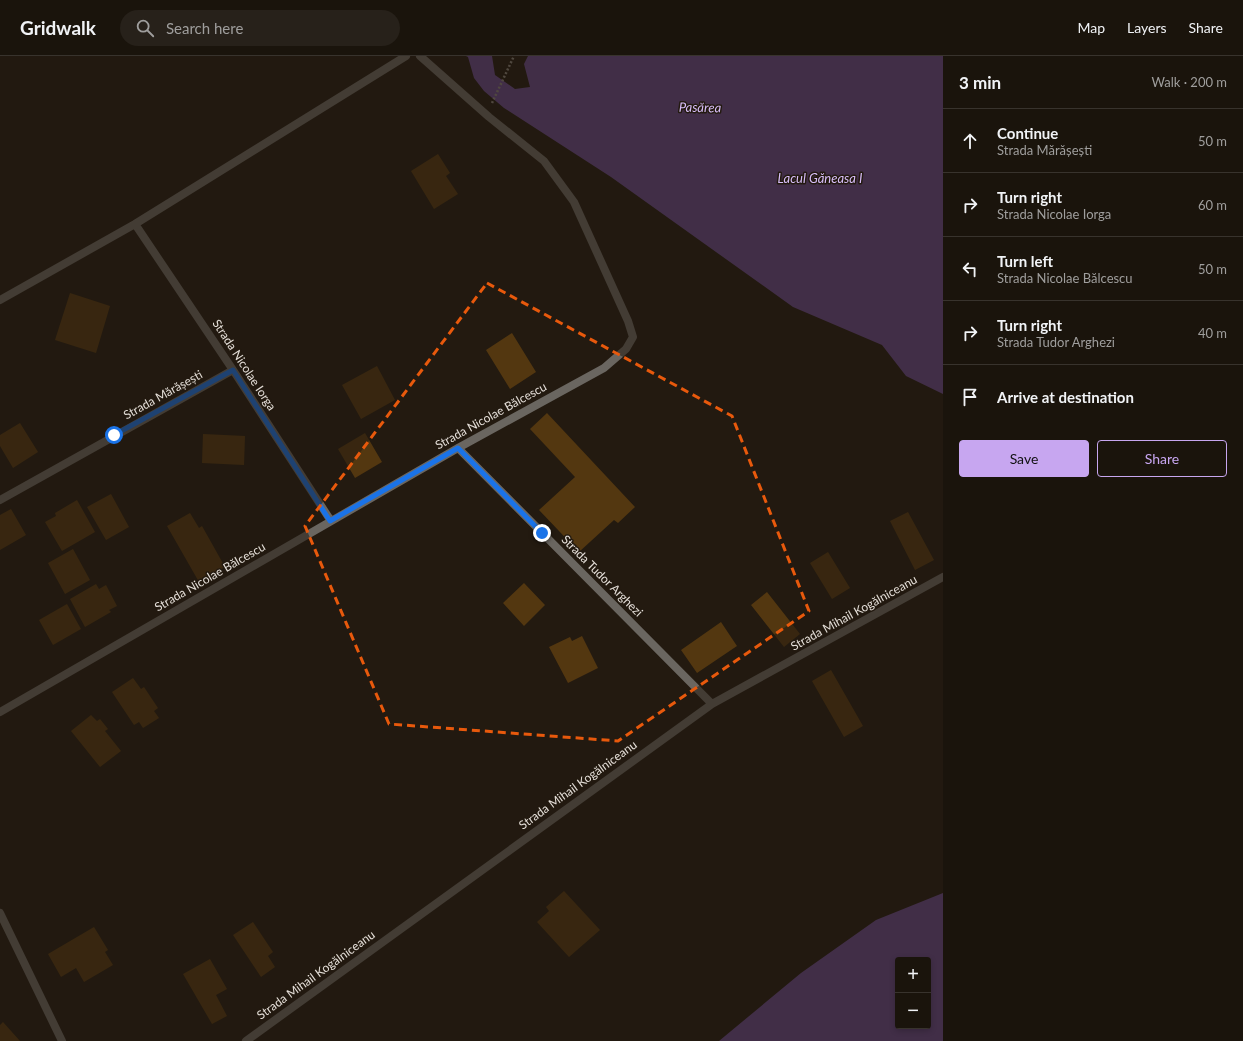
<!DOCTYPE html>
<meta charset="utf-8">
<style>
body{margin:0;font-family:Lato,sans-serif;background:#27211a;color:#f1f3f6}
.controls{position:absolute;right:12px;bottom:12px;display:grid;overflow:hidden;border-radius:4px;box-shadow:0 2px 6px #0003}
.controls button{width:36px;height:36px;display:grid;place-items:center;padding:0;border:0;border-bottom:1px solid #38332d;background:#1a140c;color:#f1f3f6;font:20px sans-serif}
.stop{position:absolute;width:12px;height:12px;margin:-9px;border:3px solid #1a73e8;border-radius:50%;background:#fff}
.stop.end{background:#1a73e8;border-color:#fff;box-shadow:0 1px 4px #0008}
.list{margin:0;padding:0;list-style:none}
h2{display:flex;justify-content:space-between;align-items:center;height:52px;margin:0;padding:0 16px;font-size:17px}
h2 small{font-size:13px;font-weight:400;color:#9f9e9d}
.list li{display:grid;grid-template-columns:26px 1fr auto;gap:12px;align-items:center;box-sizing:border-box;height:64px;padding:0 16px;border-top:1px solid #38332d}
.list b{display:block;font-size:15px;white-space:nowrap}
.list p{margin:0;font-size:13px;white-space:nowrap;color:#9f9e9d}
.list em{font-size:13px;font-style:normal;color:#9f9e9d}
.actions{display:flex;gap:8px;padding:12px 16px}
.actions a{flex:1;padding:9px 0;border:1px solid #c7a6f0;border-radius:4px;text-align:center;font-size:14px;color:#c7a6f0}
.actions .main{background:#c7a6f0;color:#111}
.icon{flex:none;width:22px;height:22px;fill:none;stroke:currentColor;stroke-width:2;stroke-linecap:round;stroke-linejoin:round}
.map{position:relative;flex:none;width:943px;height:985px;overflow:hidden}
header{display:flex;align-items:center;gap:24px;box-sizing:border-box;height:56px;padding:0 20px;background:#1a140c;border-bottom:1px solid #38332d}
header strong{font-size:19px}
nav{display:flex;gap:22px;margin-inline-start:auto;font-size:14px}
.search{width:280px;height:36px;background:#27211a;display:flex;align-items:center;gap:10px;box-sizing:border-box;padding:0 14px;border-radius:22px;color:#9f9e9d;font-size:15px}
main{display:flex}
aside{flex:1;background:#1a140c}
.map>svg:first-child{display:block}
.water{fill:#67488b;fill-rule:evenodd}
.building{fill:#533710}
.lines{fill:none;stroke-linecap:round;stroke-linejoin:round}
.path{stroke:#888179;stroke-width:2.5;stroke-dasharray:2 2;stroke-linecap:butt}
.street{stroke:#6a6660;stroke-width:8}
.route{stroke:#1a73e8;stroke-width:5}
.marked{fill:none;stroke:#e8590c;stroke-width:3;stroke-dasharray:8 5;stroke-linejoin:round}
.labels{text-anchor:middle;stroke-width:3;stroke-linejoin:round;paint-order:stroke}
.street-label{font-size:12px;fill:#e5dfd9;stroke:#231a10}
.water-label{font-size:13px;font-style:italic;fill:#d8bef9;stroke:#231a10}
</style>
<header>
<strong>Gridwalk</strong>
<div class="search"><svg class="icon" aria-label="search" viewBox="0 0 24 24"><circle cx="10" cy="10" r="6"/><path d="M15 15l6 6"/></svg>Search here</div>
<nav><a>Map</a><a>Layers</a><a>Share</a></nav>
</header>
<main>
<div class="map">
<svg width="943" height="985" viewBox="0 0 943 985">
<rect width="100%" height="100%" fill="#231a10"/>
<path class="water" d="M 466,0 L 492,0 L 495,19 L 515,33 L 530,31 L 524,8 L 528,0 L 943,0 L 943,338 L 906,320 L 882,289 L 793,251 L 611,121 L 504,52 L 484,35 L 474,22 L 468,1 Z
M 943,837 L 943,985 L 719,985 L 801,917 L 876,864 ZM 898,904 L 928,904 L 928,970 L 898,970 Z"/>
<path class="building" d="M 438,98 L 450,117 L 446,120 L 458,138 L 434,153 L 411,115 Z
M 70,237 L 110,250 L 96,297 L 55,284 Z
M 512,277 L 536,316 L 510,333 L 486,294 Z
M 377,310 L 395,344 L 361,363 L 342,329 Z
M 547,357 L 635,451 L 618,467 L 614,464 L 579,496 L 539,454 L 575,421 L 530,373 Z
M 20,367 L 38,396 L 13,412 L 0,390 L 0,379 Z
M 365,377 L 382,406 L 355,422 L 338,393 Z
M 203,378 L 245,380 L 244,409 L 202,407 Z
M 111,438 L 129,471 L 106,484 L 87,451 Z
M 77,444 L 95,476 L 62,495 L 45,466 L 56,460 L 55,457 Z
M 11,453 L 26,479 L 0,494 L 0,459 Z
M 908,456 L 934,504 L 915,514 L 890,465 Z
M 190,457 L 199,472 L 202,470 L 225,511 L 199,526 L 167,470 Z
M 73,493 L 90,524 L 65,538 L 48,507 Z
M 828,496 L 850,532 L 832,543 L 810,507 Z
M 524,527 L 545,549 L 524,570 L 503,547 Z
M 96,528 L 99,533 L 106,529 L 117,550 L 109,554 L 111,556 L 85,571 L 70,543 Z
M 767,536 L 800,578 L 784,591 L 751,549 Z
M 67,548 L 81,573 L 53,589 L 39,564 Z
M 721,566 L 737,590 L 697,617 L 681,594 Z
M 582,580 L 598,612 L 568,627 L 549,591 L 570,581 L 572,585 Z
M 831,614 L 863,670 L 844,681 L 812,625 Z
M 133,622 L 141,633 L 144,631 L 158,652 L 154,655 L 159,662 L 143,672 L 139,666 L 134,669 L 112,636 Z
M 91,659 L 97,665 L 100,663 L 108,673 L 105,675 L 121,695 L 100,711 L 71,675 Z
M 564,835 L 600,874 L 569,901 L 537,866 L 549,855 L 546,851 Z
M 253,866 L 273,896 L 268,900 L 275,911 L 261,921 L 233,879 Z
M 94,871 L 108,894 L 105,896 L 113,909 L 84,926 L 76,912 L 61,921 L 48,898 Z
M 210,903 L 227,933 L 216,939 L 227,960 L 212,968 L 183,918 Z
M 3,966 L 20,985 L 0,985 L 0,969 Z"/>
<g class="lines">
<path class="path" d="M 492,47 L 514,0"/>
<path class="street" d="M 135,168 L 233,314 L 331,465
M 0,244 L 135,168 L 406,0
M 458,392 L 712,648
M 0,444 L 233,314
M 0,656 L 458,392 L 604,312 L 626,293 L 633,281 L 628,265 L 574,146 L 544,105 L 489,61 L 420,0
M 0,857 L 62,985
M 246,985 L 712,648 L 943,521"/>
</g>
<g class="lines">
<path class="route" d="M 114,379 L 233,314 L 330,465 L 458,392 L 542,477"/>
</g>
<path d="M0 0H943V985H0ZM 487,227 L 732,360 L 809,555 L 618,685 L 389,668 L 305,470 Z" fill="#231a10" fill-opacity=".55" fill-rule="evenodd"/>
<path class="marked" d="M 487,227 L 732,360 L 809,555 L 618,685 L 389,668 L 305,470 Z"/>
<g class="labels">
<g class="street-label">
<text transform="translate(244 309) rotate(57)" y="4">Strada Nicolae Iorga</text>
<text transform="translate(163 339) rotate(-29)" y="4">Strada Mărășești</text>
<text transform="translate(491 360) rotate(-29)" y="4">Strada Nicolae Bălcescu</text>
<text transform="translate(602 520) rotate(45)" y="4">Strada Tudor Arghezi</text>
<text transform="translate(210 521) rotate(-30)" y="4">Strada Nicolae Bălcescu</text>
<text transform="translate(854 557) rotate(-29)" y="4">Strada Mihail Kogălniceanu</text>
<text transform="translate(578 729) rotate(-36)" y="4">Strada Mihail Kogălniceanu</text>
<text transform="translate(316 919) rotate(-36)" y="4">Strada Mihail Kogălniceanu</text>
</g>
<g class="water-label">
<text transform="translate(700 51) rotate(1)" y="5">Pasărea</text>
<text x="820" y="127">Lacul Găneasa I</text>
</g>
</g>
</svg>
<div class="controls">
<button>+</button>
<button>−</button>
</div>
<div class="stop" style="left:114px;top:379px"></div>
<div class="stop end" style="left:542px;top:477px"></div>
</div>
<aside>
<h2>3 min<small>Walk · 200 m</small></h2>
<ul class="list">
<li><svg class="icon" aria-label="ahead" viewBox="0 0 24 24"><path d="M12 20V5M6 11l6-6 6 6"/></svg><div><b>Continue</b><p>Strada Mărășești</p></div><em>50 m</em></li>
<li><svg class="icon" aria-label="right" viewBox="0 0 24 24"><path d="M7 20v-9h11M14 6l5 5-5 5"/></svg><div><b>Turn right</b><p>Strada Nicolae Iorga</p></div><em>60 m</em></li>
<li><svg class="icon" aria-label="left" viewBox="0 0 24 24"><path d="M17 20v-9H6M10 6l-5 5 5 5"/></svg><div><b>Turn left</b><p>Strada Nicolae Bălcescu</p></div><em>50 m</em></li>
<li><svg class="icon" aria-label="right" viewBox="0 0 24 24"><path d="M7 20v-9h11M14 6l5 5-5 5"/></svg><div><b>Turn right</b><p>Strada Tudor Arghezi</p></div><em>40 m</em></li>
<li><svg class="icon" aria-label="arrive" viewBox="0 0 24 24"><path d="M6 21V4h12l-3 4 3 4H6"/></svg><div><b>Arrive at destination</b></div></li>
</ul>
<div class="actions"><a class="main">Save</a><a>Share</a></div>
</aside>
</main>
